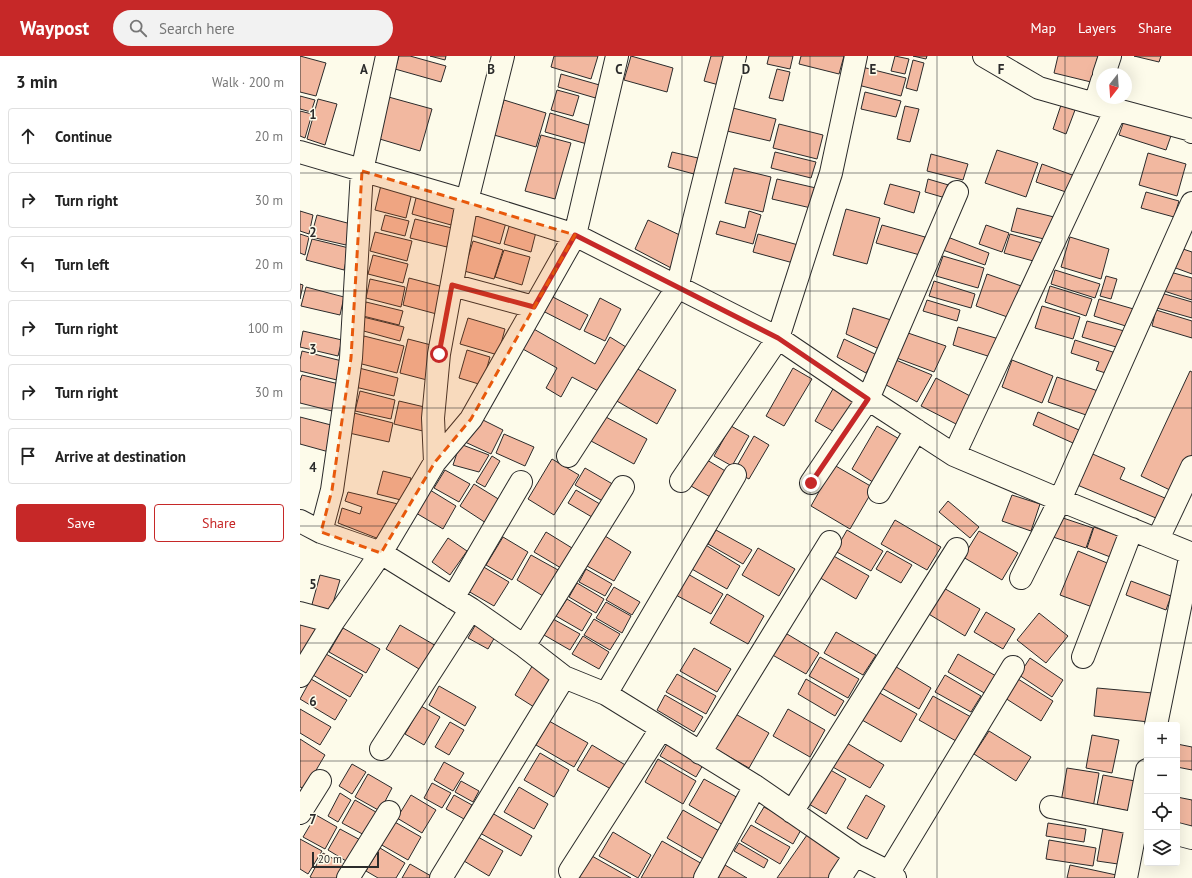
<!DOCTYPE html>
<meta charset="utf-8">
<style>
body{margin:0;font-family:"PT Sans",sans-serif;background:#f2f2f2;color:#222}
.controls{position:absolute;right:12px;bottom:12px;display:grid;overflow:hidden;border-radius:4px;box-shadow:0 4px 16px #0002}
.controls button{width:36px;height:36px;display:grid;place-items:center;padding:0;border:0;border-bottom:1px solid #e0e0e0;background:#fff;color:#222;font:20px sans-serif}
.compass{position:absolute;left:796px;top:12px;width:36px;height:36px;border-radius:50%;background:#fff;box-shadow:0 4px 16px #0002;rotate:197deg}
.scale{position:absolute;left:12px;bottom:10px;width:67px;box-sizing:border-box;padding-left:4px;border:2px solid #2b2b2b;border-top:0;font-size:11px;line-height:14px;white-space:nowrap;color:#2b2b2b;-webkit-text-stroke:3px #fdfbea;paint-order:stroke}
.stop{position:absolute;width:12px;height:12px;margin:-9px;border:3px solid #c62828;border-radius:50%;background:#fff}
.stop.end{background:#c62828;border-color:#fff;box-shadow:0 1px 4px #0008}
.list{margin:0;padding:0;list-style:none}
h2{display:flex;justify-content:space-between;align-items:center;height:52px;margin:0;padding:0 16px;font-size:17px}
h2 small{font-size:13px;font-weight:400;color:#767676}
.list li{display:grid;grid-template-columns:26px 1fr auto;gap:12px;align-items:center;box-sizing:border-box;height:56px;margin:0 8px 8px;padding:0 8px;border:1px solid #e0e0e0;border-radius:4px}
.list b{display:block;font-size:15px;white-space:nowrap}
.list em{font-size:13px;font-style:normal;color:#767676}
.actions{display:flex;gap:8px;padding:12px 16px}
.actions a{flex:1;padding:9px 0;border:1px solid #c62828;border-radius:4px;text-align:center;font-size:14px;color:#c62828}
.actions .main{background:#c62828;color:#fff}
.icon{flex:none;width:22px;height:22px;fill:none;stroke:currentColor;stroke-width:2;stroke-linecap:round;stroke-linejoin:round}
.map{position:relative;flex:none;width:892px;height:822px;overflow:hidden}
header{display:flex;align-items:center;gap:24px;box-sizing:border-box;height:56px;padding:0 20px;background:#c62828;color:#fff}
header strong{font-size:19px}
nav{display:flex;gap:22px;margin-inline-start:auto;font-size:14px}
.search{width:280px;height:36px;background:#f2f2f2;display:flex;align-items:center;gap:10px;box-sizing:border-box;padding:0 14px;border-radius:22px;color:#767676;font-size:15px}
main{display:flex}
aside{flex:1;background:#fff}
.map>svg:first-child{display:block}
.building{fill:#f2b8a0;stroke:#2b2b2b}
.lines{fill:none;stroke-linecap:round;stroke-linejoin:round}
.minor-casing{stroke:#2b2b2b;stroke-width:24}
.minor{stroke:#fdfbea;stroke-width:22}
.route{stroke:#c62828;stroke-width:5}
.marked{fill:#e8590c;fill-opacity:0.2;stroke:#e8590c;stroke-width:3;stroke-dasharray:8 5;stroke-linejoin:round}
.grid{fill:none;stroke:#2b2b2b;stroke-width:1;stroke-opacity:0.55}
.grid-label{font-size:13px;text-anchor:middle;font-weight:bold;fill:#2b2b2b;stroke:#fdfbea;stroke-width:3;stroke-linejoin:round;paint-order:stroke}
</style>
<header>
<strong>Waypost</strong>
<div class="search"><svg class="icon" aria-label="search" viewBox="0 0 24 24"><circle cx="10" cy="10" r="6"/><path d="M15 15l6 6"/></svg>Search here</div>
<nav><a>Map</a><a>Layers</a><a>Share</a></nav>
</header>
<main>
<aside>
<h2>3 min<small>Walk · 200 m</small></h2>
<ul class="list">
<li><svg class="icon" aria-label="ahead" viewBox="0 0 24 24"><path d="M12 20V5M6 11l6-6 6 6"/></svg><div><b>Continue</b></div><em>20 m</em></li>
<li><svg class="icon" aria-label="right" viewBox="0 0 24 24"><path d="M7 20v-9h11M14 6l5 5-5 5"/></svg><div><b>Turn right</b></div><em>30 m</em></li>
<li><svg class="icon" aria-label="left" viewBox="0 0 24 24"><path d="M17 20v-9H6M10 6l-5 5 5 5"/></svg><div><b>Turn left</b></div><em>20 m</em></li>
<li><svg class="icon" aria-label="right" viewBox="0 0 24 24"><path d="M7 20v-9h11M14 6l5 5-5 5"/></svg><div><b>Turn right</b></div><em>100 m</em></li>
<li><svg class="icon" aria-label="right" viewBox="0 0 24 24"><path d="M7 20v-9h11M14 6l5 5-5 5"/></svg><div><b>Turn right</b></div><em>30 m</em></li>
<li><svg class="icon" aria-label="arrive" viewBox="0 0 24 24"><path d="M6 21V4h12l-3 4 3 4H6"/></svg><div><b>Arrive at destination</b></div></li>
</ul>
<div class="actions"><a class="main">Save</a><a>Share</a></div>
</aside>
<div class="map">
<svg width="892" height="822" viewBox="0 0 892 822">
<rect width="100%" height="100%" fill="#fdfbea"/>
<path class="building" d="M 0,0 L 26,7 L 16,40 L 0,36 Z
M 99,0 L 110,0 L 146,10 L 141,26 L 95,13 Z
M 130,0 L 146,0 L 145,4 Z
M 254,0 L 298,0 L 291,23 L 251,11 Z
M 331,0 L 373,12 L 367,36 L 324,24 Z
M 411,0 L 426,0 L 419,29 L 404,25 Z
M 469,0 L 493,0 L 490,13 L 467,8 Z
M 501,0 L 544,0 L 539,18 L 499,8 Z
M 595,0 L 609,3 L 605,18 L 591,15 Z
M 613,0 L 627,0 L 626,3 Z
M 758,0 L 798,0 L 791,26 L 754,17 Z
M 834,0 L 861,0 L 859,6 Z
M 613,4 L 624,7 L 617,35 L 606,32 Z
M 562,11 L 606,22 L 601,40 L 558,29 Z
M 477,13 L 490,16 L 483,45 L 469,42 Z
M 261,18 L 303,30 L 299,43 L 258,31 Z
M 257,34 L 279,40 L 273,60 L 251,54 Z
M 565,36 L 601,45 L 596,61 L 561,53 Z
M 0,40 L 15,44 L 11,56 L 0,53 Z
M 85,40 L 132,53 L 120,95 L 73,81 Z
M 18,43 L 37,48 L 25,89 L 7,83 Z
M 204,44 L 246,57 L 236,91 L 194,79 Z
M 761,49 L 775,54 L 766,78 L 753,73 Z
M 605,50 L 619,53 L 610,86 L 597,83 Z
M 433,52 L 476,63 L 470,85 L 427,75 Z
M 0,55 L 12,58 L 5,82 L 0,80 Z
M 250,57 L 292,70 L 287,88 L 245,76 Z
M 826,59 L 873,74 L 866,94 L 819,79 Z
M 479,68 L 523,79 L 517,103 L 473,92 Z
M 241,79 L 271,87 L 255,143 L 225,135 Z
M 697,94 L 738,107 L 726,141 L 685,127 Z
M 372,96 L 398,102 L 394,118 L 368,111 Z
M 475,96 L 516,106 L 511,122 L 471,112 Z
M 848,97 L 886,108 L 877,140 L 839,129 Z
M 631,98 L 668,108 L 663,124 L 627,115 Z
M 742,108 L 775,120 L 769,137 L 736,126 Z
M 434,112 L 471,121 L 463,156 L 425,147 Z
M 477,123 L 516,132 L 511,152 L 472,143 Z
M 628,123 L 652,130 L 649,143 L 625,136 Z
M 590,128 L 620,136 L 614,157 L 584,148 Z
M 81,129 L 112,137 L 106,162 L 75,154 Z
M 846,136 L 879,145 L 874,161 L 841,152 Z
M 117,138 L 156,148 L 151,169 L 112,158 Z
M 717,152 L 754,161 L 748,184 L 711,175 Z
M 546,153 L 580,162 L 567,208 L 533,199 Z
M 177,154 L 207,163 L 200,188 L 170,179 Z
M 0,155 L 13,159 L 9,178 L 0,175 Z
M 449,155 L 461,159 L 453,188 L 416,178 L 420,165 L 445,172 Z
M 17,159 L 51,168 L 46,189 L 11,181 Z
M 85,159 L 109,165 L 105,180 L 81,174 Z
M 212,160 L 238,168 L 231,196 L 204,188 Z
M 115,163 L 152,172 L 147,191 L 110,182 Z
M 348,164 L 384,181 L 373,213 L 335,193 Z
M 582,169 L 625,181 L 620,199 L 576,187 Z
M 686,169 L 709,177 L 702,196 L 679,188 Z
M 75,176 L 112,185 L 107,205 L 70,195 Z
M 0,178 L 9,181 L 5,199 L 0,197 Z
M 458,178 L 502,190 L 497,208 L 453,196 Z
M 710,178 L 742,187 L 737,206 L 704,197 Z
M 645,180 L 689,197 L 685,209 L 640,193 Z
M 770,181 L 809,193 L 801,223 L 761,211 Z
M 12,183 L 49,192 L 44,214 L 6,204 Z
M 173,185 L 203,194 L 194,223 L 164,215 Z
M 880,192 L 892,196 L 892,218 L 873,211 Z
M 204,194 L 230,201 L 222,229 L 195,221 Z
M 73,199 L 108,208 L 103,227 L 68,218 Z
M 643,200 L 684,212 L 678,232 L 636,220 Z
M 755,214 L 800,228 L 795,242 L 751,228 Z
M 870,216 L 892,222 L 892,244 L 864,235 Z
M 687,218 L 727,232 L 716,264 L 676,250 Z
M 806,220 L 817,223 L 811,243 L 800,240 Z
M 109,222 L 151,233 L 144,260 L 103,249 Z
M 70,223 L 105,231 L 101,251 L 66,242 Z
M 634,225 L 675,238 L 671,252 L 629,240 Z
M 0,228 L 3,229 L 0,243 Z
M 750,230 L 792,243 L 786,260 L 745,246 Z
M 6,231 L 44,241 L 40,259 L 1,250 Z
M 861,237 L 892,246 L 892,262 L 857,252 Z
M 247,238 L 288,259 L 280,274 L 239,253 Z
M 300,242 L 321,253 L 305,285 L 284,275 Z
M 799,243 L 837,254 L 832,272 L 794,260 Z
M 627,244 L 660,254 L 657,265 L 623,255 Z
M 66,246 L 103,255 L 99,269 L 63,260 Z
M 742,250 L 780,261 L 773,283 L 735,272 Z
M 553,252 L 591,264 L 579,293 L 546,278 Z
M 856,254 L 892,265 L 892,282 L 852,270 Z
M 63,261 L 104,271 L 100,285 L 60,274 Z
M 168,262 L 205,273 L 198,299 L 160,288 Z
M 787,265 L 828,276 L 823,293 L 782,281 Z
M 658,271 L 699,283 L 694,302 L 653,289 Z
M 232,272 L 295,308 L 310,281 L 326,291 L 300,336 L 272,321 L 261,341 L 246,332 L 257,312 L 221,292 Z
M 3,275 L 42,284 L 38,300 L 0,291 Z
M 608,277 L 646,290 L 634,316 L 594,301 Z
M 64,280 L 104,290 L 97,317 L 58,307 Z
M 108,283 L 135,290 L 127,324 L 100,317 Z
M 544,283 L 577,299 L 566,317 L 537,301 Z
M 775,284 L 819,298 L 812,319 L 796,314 L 799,306 L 771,297 Z
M 167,294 L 190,301 L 182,329 L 159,322 Z
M 2,295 L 42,305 L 37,324 L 0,315 L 0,304 Z
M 591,302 L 632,319 L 617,346 L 579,325 Z
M 712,304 L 753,320 L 742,347 L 702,331 Z
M 334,311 L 376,334 L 357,368 L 315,344 Z
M 59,312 L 98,322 L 94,340 L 55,331 Z
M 493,312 L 512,323 L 484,370 L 466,360 Z
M 890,315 L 892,316 L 892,399 L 874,436 L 841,420 Z
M 2,319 L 39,328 L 32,355 L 0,347 L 0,325 Z
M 757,321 L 801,336 L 792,361 L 748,346 Z
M 636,322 L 672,341 L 658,369 L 621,350 Z
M 534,331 L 557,345 L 538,378 L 515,365 Z
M 60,335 L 95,344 L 91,363 L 55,355 Z
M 99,345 L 133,353 L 127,376 L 94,368 Z
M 738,356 L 779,374 L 773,387 L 733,369 Z
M 54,357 L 93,367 L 89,386 L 49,377 Z
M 304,360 L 347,383 L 334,408 L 291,385 Z
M 0,361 L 35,370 L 29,396 L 0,388 Z
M 177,361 L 203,374 L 191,398 L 165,386 Z
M 431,370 L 449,380 L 432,410 L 414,400 Z
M 577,370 L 601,384 L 576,428 L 552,413 Z
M 204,378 L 234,391 L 225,410 L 196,397 Z
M 454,380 L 469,389 L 449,423 L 434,415 Z
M 160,388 L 189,399 L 179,416 L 153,409 Z
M 788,396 L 825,412 L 820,423 L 872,445 L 863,465 L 775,428 Z
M 192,400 L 200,405 L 185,431 L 176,426 Z
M 252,403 L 279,419 L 254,459 L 228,443 Z
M 407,404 L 427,416 L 412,442 L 391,430 Z
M 534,409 L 574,432 L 550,473 L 511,450 Z
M 285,412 L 316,430 L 306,447 L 275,429 Z
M 145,414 L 170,428 L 159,446 L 134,432 Z
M 83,415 L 111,422 L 105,445 L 77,438 Z
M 174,428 L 200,444 L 186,467 L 160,450 Z
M 130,434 L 156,450 L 143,473 L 116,457 Z
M 276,434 L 305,451 L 297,464 L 268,447 Z
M 48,436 L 98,448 L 79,483 L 38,467 L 42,452 L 60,458 L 62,451 L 45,445 Z
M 712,439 L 740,448 L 731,475 L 702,465 Z
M 648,445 L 679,471 L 670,482 L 639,456 Z
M 760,461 L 793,472 L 786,492 L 753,481 Z
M 595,464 L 641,491 L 627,514 L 581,488 Z
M 794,471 L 826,483 L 818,504 L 787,492 Z
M 416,474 L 452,494 L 443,508 L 408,488 Z
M 547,474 L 583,495 L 571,515 L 535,495 Z
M 679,475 L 718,497 L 702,524 L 663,501 Z
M 246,476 L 272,492 L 261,512 L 234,496 Z
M 305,480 L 331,496 L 314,525 L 287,510 Z
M 203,481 L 228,496 L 212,524 L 186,509 Z
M 148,482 L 167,495 L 150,519 L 132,506 Z
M 404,488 L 440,510 L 427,533 L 390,512 Z
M 458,492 L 495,513 L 479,540 L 442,519 Z
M 587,495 L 612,509 L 601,527 L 576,513 Z
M 778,495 L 812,509 L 795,552 L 760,539 Z
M 530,498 L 569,520 L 556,543 L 517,520 Z
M 231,499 L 258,514 L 243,540 L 217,524 Z
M 182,510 L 209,526 L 194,550 L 168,535 Z
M 286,513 L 312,528 L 305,540 L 279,526 Z
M 386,517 L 423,538 L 411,558 L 374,538 Z
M 20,519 L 40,524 L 30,557 L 11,552 Z
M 831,525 L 871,540 L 866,554 L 826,539 Z
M 277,527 L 304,543 L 296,557 L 269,541 Z
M 314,531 L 340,546 L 332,559 L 306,544 Z
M 642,531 L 680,553 L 665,580 L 627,557 Z
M 427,538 L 464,560 L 448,588 L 410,567 Z
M 267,543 L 292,558 L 282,575 L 256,560 Z
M 306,546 L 331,560 L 322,577 L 296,562 Z
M 686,556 L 715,573 L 703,593 L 674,576 Z
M 739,557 L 768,580 L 746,607 L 717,584 Z
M 253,563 L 280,578 L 270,594 L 244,579 Z
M 294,563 L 320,578 L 310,594 L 284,579 Z
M 0,564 L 19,570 L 0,600 Z
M 176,568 L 196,579 L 188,593 L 168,582 Z
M 100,569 L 138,591 L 124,616 L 86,593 Z
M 43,572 L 80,593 L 66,617 L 29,596 Z
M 482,575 L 519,597 L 506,618 L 469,597 Z
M 536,576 L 576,599 L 563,619 L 524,597 Z
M 283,580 L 309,596 L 299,613 L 272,598 Z
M 394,592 L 431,613 L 417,636 L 380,615 Z
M 26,598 L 63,619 L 50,641 L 13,619 Z
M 658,598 L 696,620 L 686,638 L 648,616 Z
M 520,601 L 559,623 L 548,642 L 509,620 Z
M 730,602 L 763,624 L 752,641 L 719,619 Z
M 234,607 L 253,618 L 234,651 L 215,639 Z
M 593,609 L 631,632 L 619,653 L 580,631 Z
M 377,618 L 416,640 L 406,658 L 366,636 Z
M 645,619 L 681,640 L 671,656 L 635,636 Z
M 11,623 L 47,644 L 35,664 L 0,643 Z
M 506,623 L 544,645 L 535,660 L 498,638 Z
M 718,623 L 753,645 L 741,665 L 705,642 Z
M 139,630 L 176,651 L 165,670 L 129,649 Z
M 797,632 L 853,637 L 849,666 L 794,660 Z
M 578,636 L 617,658 L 601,686 L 562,664 Z
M 365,639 L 403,661 L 394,676 L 357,654 Z
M 633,640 L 671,661 L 656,685 L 619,664 Z
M 121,650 L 140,661 L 124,689 L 105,678 Z
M 0,653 L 31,671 L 20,689 L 0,677 Z
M 488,653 L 525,674 L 510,701 L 473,680 Z
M 432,656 L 469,677 L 449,712 L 412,691 Z
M 249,665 L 288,687 L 274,711 L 236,689 Z
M 150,666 L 164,674 L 149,699 L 135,691 Z
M 689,675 L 731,701 L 716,725 L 674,698 Z
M 792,679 L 819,684 L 812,717 L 786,712 Z
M 0,683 L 25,699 L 5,733 L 0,731 Z
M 545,686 L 584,709 L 570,732 L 531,710 Z
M 367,688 L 403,709 L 396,721 L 360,700 Z
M 877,688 L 892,691 L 892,714 L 877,711 Z
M 292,689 L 332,713 L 318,737 L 277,714 Z
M 240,697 L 269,714 L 254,741 L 224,724 Z
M 358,703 L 396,725 L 383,748 L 345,726 Z
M 144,706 L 164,717 L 153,735 L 134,724 Z
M 52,708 L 66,716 L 52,738 L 39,730 Z
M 527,712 L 546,723 L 526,758 L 507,747 Z
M 767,712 L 799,717 L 793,752 L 761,746 Z
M 68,718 L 92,732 L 80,755 L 55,741 Z
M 803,719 L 835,725 L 829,755 L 797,749 Z
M 404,723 L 440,743 L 425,770 L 389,749 Z
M 161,725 L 179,735 L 173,746 L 155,736 Z
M 132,727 L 151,737 L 142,752 L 124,742 Z
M 219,731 L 248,748 L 234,773 L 204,756 Z
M 40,737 L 51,744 L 38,766 L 28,760 Z
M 111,739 L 136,754 L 122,777 L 97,762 Z
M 154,739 L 172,749 L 164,763 L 146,753 Z
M 566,739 L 585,750 L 567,783 L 547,772 Z
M 877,741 L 892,744 L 892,771 L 877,768 Z
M 55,744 L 81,759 L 68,781 L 42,767 Z
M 464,751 L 502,772 L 493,788 L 455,766 Z
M 383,754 L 421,776 L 405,804 L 367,782 Z
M 192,757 L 232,780 L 221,800 L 180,777 Z
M 16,759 L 37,771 L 25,793 L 3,781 Z
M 93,765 L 121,781 L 108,804 L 80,788 Z
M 748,767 L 786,773 L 784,786 L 746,780 Z
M 451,769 L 490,791 L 480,808 L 441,785 Z
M 803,772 L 830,777 L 825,809 L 797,805 Z
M 40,773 L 64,786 L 51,808 L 28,794 Z
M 313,776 L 351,799 L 338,822 L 299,800 Z
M 507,779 L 543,804 L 531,822 L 477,822 Z
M 178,781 L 203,795 L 189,820 L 164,805 Z
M 0,783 L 22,795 L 8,818 L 0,813 Z
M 749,784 L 796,792 L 793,810 L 746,803 Z
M 362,785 L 404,809 L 396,822 L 341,822 Z
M 439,787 L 468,804 L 464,812 L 434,795 Z
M 80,792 L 105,807 L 96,822 L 78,822 L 66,815 Z
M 23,797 L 50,812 L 45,822 L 12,822 L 10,821 Z
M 292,800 L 331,822 L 279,822 Z
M 110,808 L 131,820 L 130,822 L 102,822 Z
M 425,809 L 447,822 L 418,822 Z
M 770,809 L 821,820 L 821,822 L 767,822 Z"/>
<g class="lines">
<defs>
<path id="minor" d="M 684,0 L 739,32 L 795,48
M 804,18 L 810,0
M 802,25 L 795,48 L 891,74 L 892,76
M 0,96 L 167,145 L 275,179 L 478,282 L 568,343 L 654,399 L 760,444 L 892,498
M 152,229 L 234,251
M 654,399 L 816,53
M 268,400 L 377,232 L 435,0
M 135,406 L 171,363 L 275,179 L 317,0
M 381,425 L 478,282 L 531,117 L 556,0
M 511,427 L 568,343 L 657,136
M 579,436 L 616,374
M 0,465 L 21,476 L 81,497 L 171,553 L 224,590 L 264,621 L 306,638 L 455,730 L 555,799 L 589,816 L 595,822
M 21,476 L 32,434 L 51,302 L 62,115 L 87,0
M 858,483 L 892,411
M 721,522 L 760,444 L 892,147
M 153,542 L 221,426
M 0,557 L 33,566
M 224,590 L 323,431
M 783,601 L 832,473
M 0,620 L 33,566 L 81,497 L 135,406 L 133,362 L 139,298 L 167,145 L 203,0
M 306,638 L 435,419
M 856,669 L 891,497
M 81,693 L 171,553
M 400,697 L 530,486
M 751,751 L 847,770
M 492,756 L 657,493
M 0,757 L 20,725
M 877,778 L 892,782
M 270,815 L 361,673
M 589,816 L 713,611
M 48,822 L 89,756
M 141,822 L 264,621
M 405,822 L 455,730
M 540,822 L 555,799
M 826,822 L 847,714"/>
</defs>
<use href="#minor" class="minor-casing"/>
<use href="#minor" class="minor"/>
</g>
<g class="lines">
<path class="route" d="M 139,298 L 152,229 L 234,251 L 275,179 L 478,282 L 568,343 L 511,427"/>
</g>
<path class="marked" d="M 62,115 L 275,179 L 171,363 L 135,406 L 81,497 L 21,476 L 32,434 L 51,302 Z"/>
<path class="grid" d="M 127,0 L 127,822M 255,0 L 255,822M 382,0 L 382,822M 510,0 L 510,822M 637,0 L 637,822M 765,0 L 765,822M 0,117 L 892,117M 0,235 L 892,235M 0,352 L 892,352M 0,470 L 892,470M 0,587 L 892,587M 0,705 L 847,705M 877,705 L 892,705"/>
<g class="grid-label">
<text x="64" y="18">A</text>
<text x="191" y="18">B</text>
<text x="319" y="18">C</text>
<text x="446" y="18">D</text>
<text x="573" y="18">E</text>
<text x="701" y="18">F</text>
<text x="13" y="63">1</text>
<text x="13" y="181">2</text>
<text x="13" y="298">3</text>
<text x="13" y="416">4</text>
<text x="13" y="533">5</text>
<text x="13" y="650">6</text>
<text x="13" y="768">7</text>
</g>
</svg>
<div class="controls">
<button>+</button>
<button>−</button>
<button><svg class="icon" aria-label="locate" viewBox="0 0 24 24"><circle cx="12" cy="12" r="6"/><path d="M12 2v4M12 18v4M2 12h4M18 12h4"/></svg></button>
<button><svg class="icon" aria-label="layers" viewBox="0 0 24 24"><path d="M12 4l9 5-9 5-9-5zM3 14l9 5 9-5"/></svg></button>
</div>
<svg class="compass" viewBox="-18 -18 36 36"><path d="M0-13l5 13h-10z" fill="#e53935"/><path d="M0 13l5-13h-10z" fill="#767676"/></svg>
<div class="scale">20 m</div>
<div class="stop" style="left:139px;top:298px"></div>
<div class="stop end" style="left:511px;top:427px"></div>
</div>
</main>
